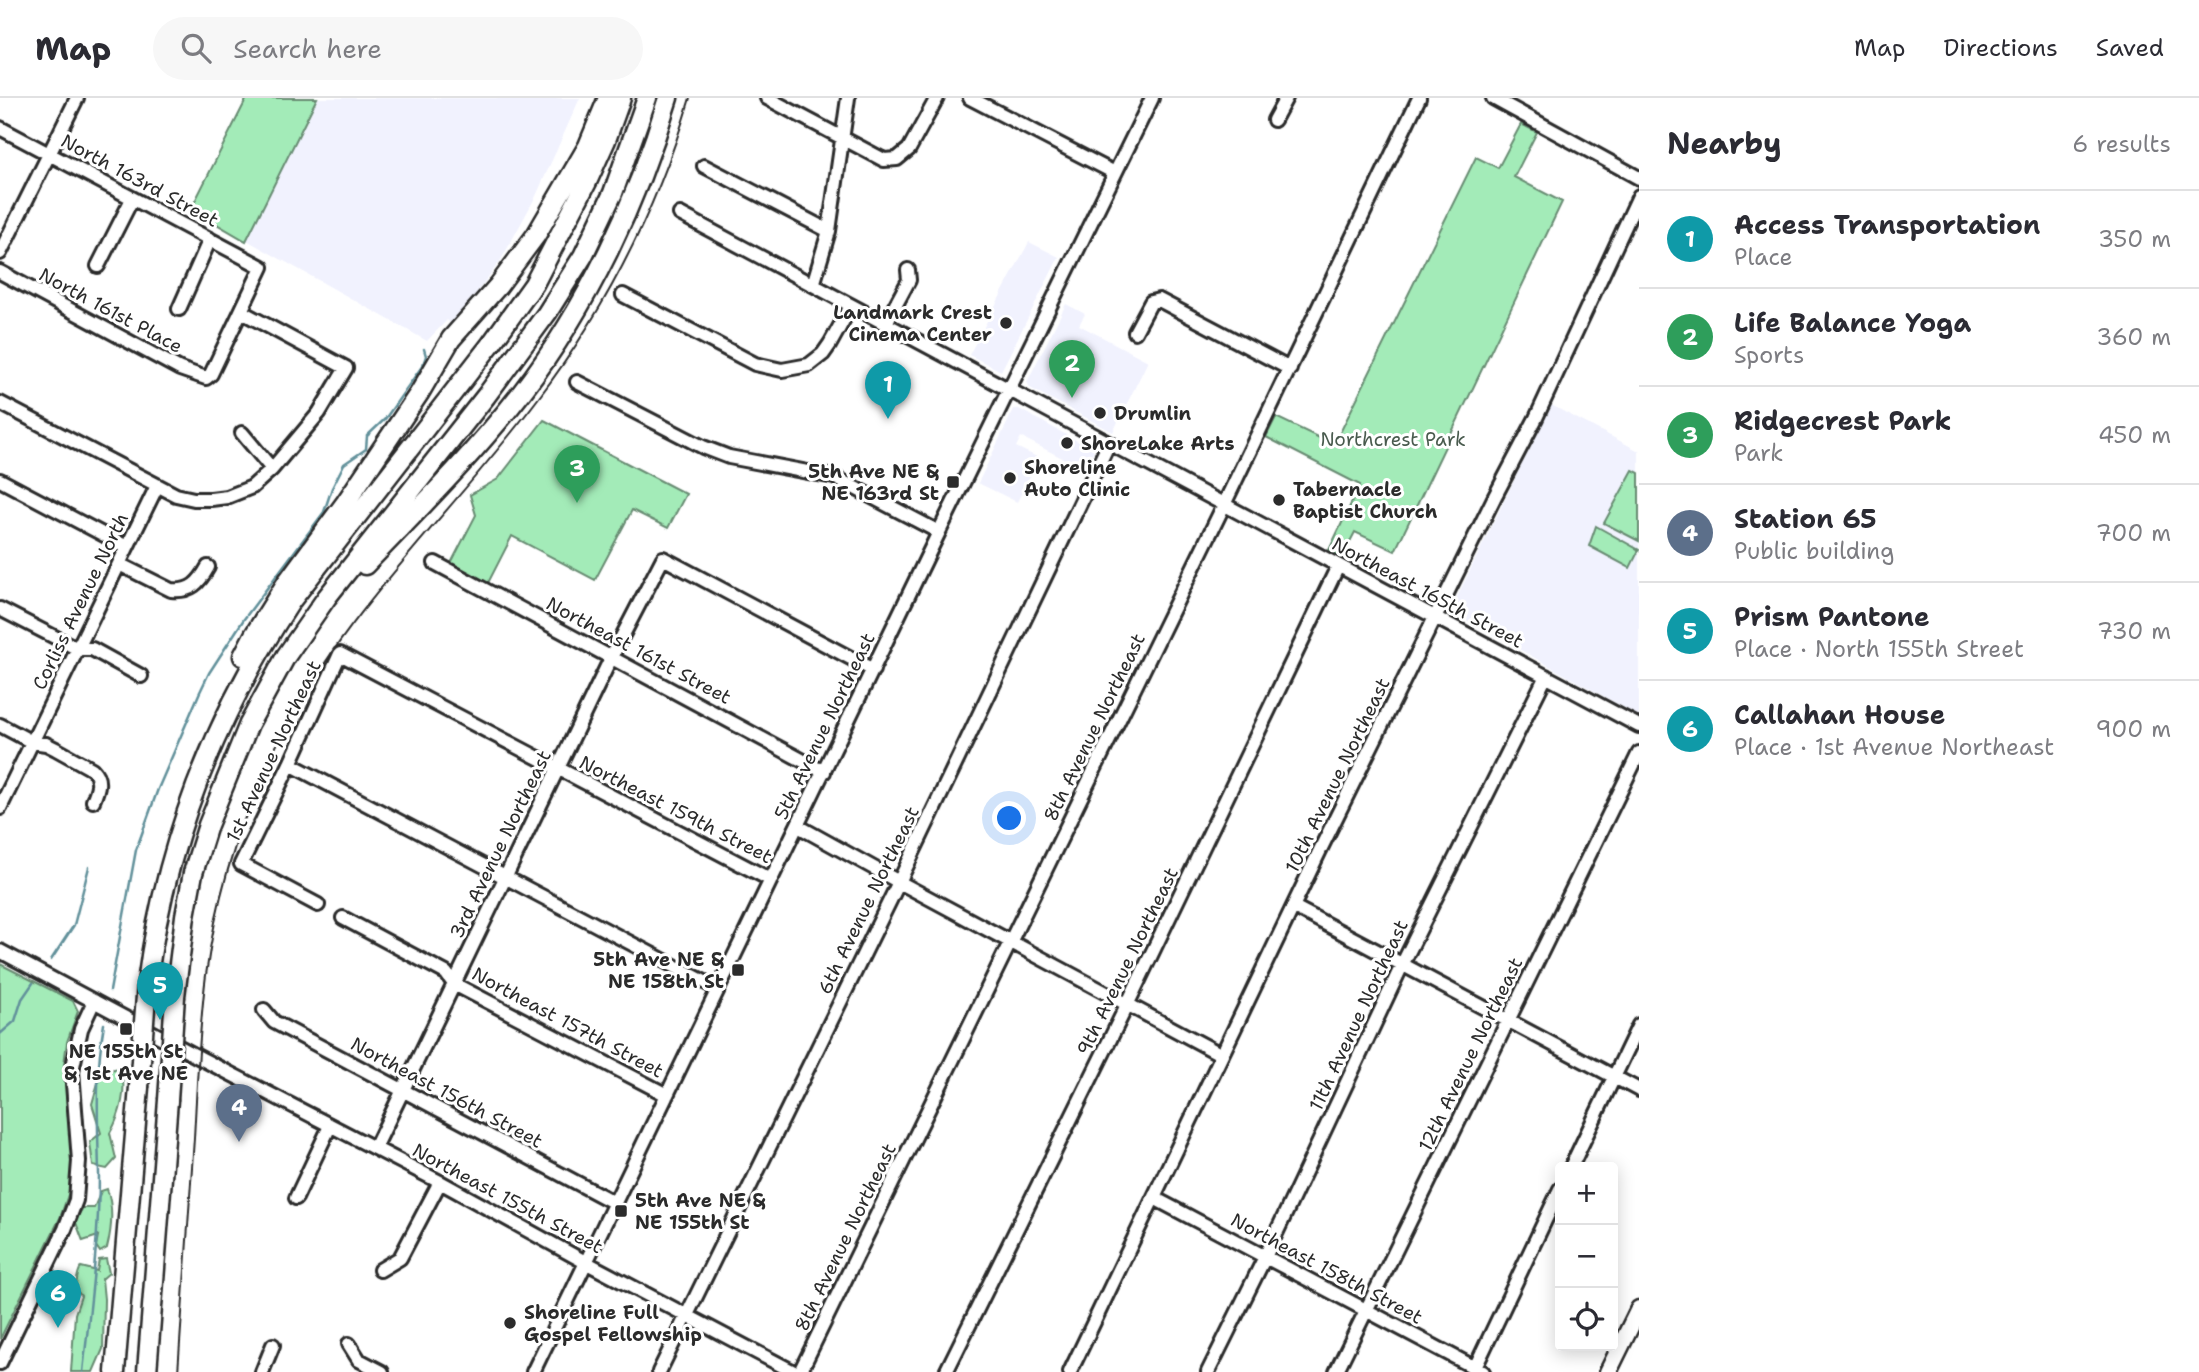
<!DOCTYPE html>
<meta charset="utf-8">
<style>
body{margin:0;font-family:"Shantell Sans",sans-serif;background:#f7f7f7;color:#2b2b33}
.controls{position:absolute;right:21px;bottom:21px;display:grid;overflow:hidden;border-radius:7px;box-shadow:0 4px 18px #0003}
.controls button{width:63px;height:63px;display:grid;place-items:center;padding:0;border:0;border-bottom:2px solid #e1e1e2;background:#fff;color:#2b2b33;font:35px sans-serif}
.you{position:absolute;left:1010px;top:721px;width:24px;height:24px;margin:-18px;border:5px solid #fff;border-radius:50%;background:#1a73e8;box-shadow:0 0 0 10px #1a73e833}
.badge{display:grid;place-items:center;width:46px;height:46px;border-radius:50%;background:#d93025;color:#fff;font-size:23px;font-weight:700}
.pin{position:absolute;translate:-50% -58px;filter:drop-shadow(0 2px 4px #0008)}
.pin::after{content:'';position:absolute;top:37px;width:24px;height:21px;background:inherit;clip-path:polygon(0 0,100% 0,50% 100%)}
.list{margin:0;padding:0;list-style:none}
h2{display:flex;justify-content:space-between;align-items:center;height:91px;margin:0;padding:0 28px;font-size:30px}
h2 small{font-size:23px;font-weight:400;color:#7c7c81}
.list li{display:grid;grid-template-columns:46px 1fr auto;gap:21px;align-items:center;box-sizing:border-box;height:98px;padding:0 28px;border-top:2px solid #e1e1e2}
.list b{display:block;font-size:26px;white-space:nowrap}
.list p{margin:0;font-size:23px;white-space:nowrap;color:#7c7c81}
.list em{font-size:23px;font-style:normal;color:#7c7c81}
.icon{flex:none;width:38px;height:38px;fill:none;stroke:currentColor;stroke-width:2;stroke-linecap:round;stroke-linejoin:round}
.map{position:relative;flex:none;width:1639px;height:1274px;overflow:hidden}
header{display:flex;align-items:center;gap:42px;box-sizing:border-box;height:98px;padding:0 35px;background:#fff;border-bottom:2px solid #e1e1e2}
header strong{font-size:33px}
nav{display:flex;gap:38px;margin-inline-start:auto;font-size:24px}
.search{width:490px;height:63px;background:#f7f7f7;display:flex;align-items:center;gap:18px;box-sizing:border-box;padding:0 24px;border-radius:38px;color:#7c7c81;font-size:26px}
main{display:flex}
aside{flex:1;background:#fff}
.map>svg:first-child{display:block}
.built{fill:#f1f2fe}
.green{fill:#a3ebb8;stroke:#678b72;stroke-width:2}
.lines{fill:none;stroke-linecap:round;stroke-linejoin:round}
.stream{stroke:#62919b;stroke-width:2.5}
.minor-casing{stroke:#2b2b2b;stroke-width:18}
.major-casing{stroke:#2b2b2b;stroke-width:21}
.highway-casing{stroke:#2b2b2b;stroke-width:23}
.minor{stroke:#fff;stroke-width:12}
.major{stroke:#fff;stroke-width:16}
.highway{stroke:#fff;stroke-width:18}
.tram{stroke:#2b2b2b;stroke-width:2}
.highway-bridge-casing{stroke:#2b2b2b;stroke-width:23;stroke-linecap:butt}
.highway-bridge{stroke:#fff;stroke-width:18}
.poi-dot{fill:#2b2b2b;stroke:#fff;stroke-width:2.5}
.labels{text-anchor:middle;stroke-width:6;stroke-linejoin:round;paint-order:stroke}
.street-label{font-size:19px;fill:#2b2b2b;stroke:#fff}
.poi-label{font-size:19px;font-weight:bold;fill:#2b2b2b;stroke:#fff;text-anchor:start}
.park-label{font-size:19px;fill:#495b4e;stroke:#fff}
</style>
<header>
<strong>Map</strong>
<div class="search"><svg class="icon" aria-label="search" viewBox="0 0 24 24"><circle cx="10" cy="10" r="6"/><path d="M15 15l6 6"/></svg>Search here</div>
<nav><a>Map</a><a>Directions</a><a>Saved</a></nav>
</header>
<main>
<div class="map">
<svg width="1639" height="1274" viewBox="0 0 1639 1274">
<rect width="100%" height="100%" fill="#fff"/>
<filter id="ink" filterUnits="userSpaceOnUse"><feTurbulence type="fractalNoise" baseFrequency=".0143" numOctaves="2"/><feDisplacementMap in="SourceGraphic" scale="14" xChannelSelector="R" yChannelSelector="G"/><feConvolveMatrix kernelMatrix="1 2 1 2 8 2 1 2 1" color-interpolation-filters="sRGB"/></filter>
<g filter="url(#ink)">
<path class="built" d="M 247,0 L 580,0 L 536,98 L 501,162 L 456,222 L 451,226 L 447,222 L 427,243 L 191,111 Z
M 1029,144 L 1059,159 L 1001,273 L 969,257 Z
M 1066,206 L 1085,216 L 1079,227 L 1148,263 L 1113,334 L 1030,290 L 1027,284 Z
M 1551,307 L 1639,353 L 1639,618 L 1452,514 L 1452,509 Z
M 1014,311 L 1019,311 L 1094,352 L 1084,371 L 1021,339 L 1016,349 L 1039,360 L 1017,404 L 978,385 Z"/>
<path class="green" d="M 247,0 L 317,0 L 246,143 L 191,111 Z
M 1521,26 L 1537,34 L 1514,79 L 1562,104 L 1395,453 L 1355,434 L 1342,459 L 1329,452 L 1360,387 L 1266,339 L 1276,319 L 1334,347 L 1476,59 L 1498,70 Z
M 544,322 L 686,396 L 668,430 L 632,412 L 595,482 L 512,438 L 487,487 L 450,467 L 476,417 L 470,397 L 498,381 Z
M 1633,372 L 1639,375 L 1639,443 L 1604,425 Z
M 1596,428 L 1639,452 L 1630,470 L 1589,448 Z
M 0,866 L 73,903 L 78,913 L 67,944 L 64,966 L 73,1063 L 71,1088 L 60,1120 L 0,1241 Z
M 119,970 C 129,988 120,1018 110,1035 L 116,1061 L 107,1071 L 93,1068 L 90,1044 L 101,1035 L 92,1006 L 101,974 Z
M 107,1091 C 114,1111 112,1130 107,1150 L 100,1154 L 96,1148 L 98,1138 L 83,1143 L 75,1122 L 83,1110 L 94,1110 L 101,1093 Z
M 106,1161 L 109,1175 L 102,1181 L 104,1201 L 103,1251 L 93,1274 L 71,1274 L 75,1216 L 81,1198 L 75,1190 C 78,1182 76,1177 81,1169 L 97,1173 L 99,1162 Z"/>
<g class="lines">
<path class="stream" d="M 51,862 L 74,827 L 89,769
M 110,893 L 136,752 L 158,691 L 199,596 L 209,575 L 244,521 L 324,414 L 332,390 L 344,366 L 366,351 L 367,338 L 385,321 L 423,267 L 426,258 L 424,251
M 0,936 L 15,923 L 22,901 L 33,885
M 83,1274 C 90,1209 99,1142 99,1076 C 98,1025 95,976 104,926"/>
<defs>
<path id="minor" d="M 767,0 L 884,62 L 897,61 L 909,51 L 937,0
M 970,0 L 1115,75
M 1493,0 L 1639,80
M 1274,22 L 1286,0
M 0,30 L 262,169 L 211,276 L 206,280 L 180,271 L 0,174
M 704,68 L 829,133
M 680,116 L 1639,628
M 0,155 L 77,0
M 98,168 L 132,101
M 813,187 L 829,133 L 848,0
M 623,197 L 755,266 L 782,272 L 809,267 L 823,256 L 830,246 L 851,208
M 179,211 L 210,141
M 886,225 L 909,182 L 908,172
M 1135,234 L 1151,204 L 1159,202 L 1290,271
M 577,284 L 703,349 L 729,359 L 834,379 L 939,434
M 0,305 L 176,397 L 194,401 L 211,401 L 227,399 L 252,389 L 272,371 L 319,315 L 346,270 L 242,214
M 242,335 L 272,371
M 0,382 L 127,449
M 435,465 L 824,674
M 119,466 L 171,492 C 191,494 199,485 208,469
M 0,511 L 78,551 L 92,551 L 141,578
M 0,627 L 32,644 L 46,646 L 56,651 L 92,671 C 102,681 98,691 93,703
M 290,666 L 718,891
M 0,710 L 157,388
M 798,728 L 899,784 L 1222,957
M 318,807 L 241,766 L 290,666 L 340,556 L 771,782
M 1294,809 L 1639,992
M 343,820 L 446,875 L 454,886 L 667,997
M 0,853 L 202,961 L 440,1084 L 587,1165 L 794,1274
M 264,912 L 274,924 L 615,1105
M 375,1050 L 611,560 L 663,460 L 873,572
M 1571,1069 L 1639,927
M 296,1100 L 330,1028
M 1154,1100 L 1483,1274
M 380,1172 L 400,1160 L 440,1084
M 349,1246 L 359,1262 L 382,1274
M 0,1265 L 65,1131 L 76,1102 L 79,1063 L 72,973 L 81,931 L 94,903
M 262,1274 L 273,1247
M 533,1274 L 939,434 L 1152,0
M 659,1274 L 899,784 L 1109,345
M 800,1274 L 1219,417 L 1419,0
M 946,1274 L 1128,905 L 1338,468
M 1070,1274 L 1322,748 L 1494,400 L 1536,320 L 1639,98
M 1208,1274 L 1265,1159 L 1403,865 L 1546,578
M 1336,1274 L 1639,655
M 1473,1274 L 1560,1091"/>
<path id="major" d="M 1608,1274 L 1639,1211"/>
<path id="highway" d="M 365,467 C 419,411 474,356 522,294 C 588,208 637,104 668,0
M 243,558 L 254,537 L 287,484 L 346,404 L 420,294 L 451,241 L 498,188 L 536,137 L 588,48 L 608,0
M 147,885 C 165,746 214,620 291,503 L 491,246 L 534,186 L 587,84 L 606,42 L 621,0
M 175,898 L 185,818 L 193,775 L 208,727 L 249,626 L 286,558 L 327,499 L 486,298 L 547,215 L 583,158 L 613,95 L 647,0
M 115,1274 L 139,989
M 147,1274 L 168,1002"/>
</defs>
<use href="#minor" class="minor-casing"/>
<use href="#major" class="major-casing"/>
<use href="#highway" class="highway-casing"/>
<use href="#minor" class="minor"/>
<use href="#major" class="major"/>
<use href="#highway" class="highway"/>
<path class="tram" d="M 178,1274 C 183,1196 188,1118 194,1040 C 197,986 199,931 206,877 C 218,788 246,701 290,622 C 355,503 456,410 537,302 C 607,211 657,110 690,0"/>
<defs>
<path id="highway-bridge" d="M 139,989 L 147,885
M 168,1002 L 175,898"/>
</defs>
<use href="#highway-bridge" class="highway-bridge-casing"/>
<use href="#highway-bridge" class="highway-bridge"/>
</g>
</g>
<g class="poi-dot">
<circle cx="1006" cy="225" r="7"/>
<circle cx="1100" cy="315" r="7"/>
<circle cx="1067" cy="345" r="7"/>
<circle cx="1010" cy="380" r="7"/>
<rect x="946" y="377" width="14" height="14" rx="3.5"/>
<circle cx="1279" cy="402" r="7"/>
<rect x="731" y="865" width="14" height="14" rx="3.5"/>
<rect x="119" y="924" width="14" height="14" rx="3.5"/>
<rect x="614" y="1106" width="14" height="14" rx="3.5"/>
<circle cx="510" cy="1225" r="7"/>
</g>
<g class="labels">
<g class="street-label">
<text transform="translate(140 82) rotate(28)" y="7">North 163rd Street</text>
<text transform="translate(111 212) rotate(28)" y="7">North 161st Place</text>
<text transform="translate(1428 494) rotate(28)" y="7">Northeast 165th Street</text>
<text transform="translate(80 503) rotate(-64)" y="7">Corliss Avenue North</text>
<text transform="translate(639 552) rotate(28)" y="7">Northeast 161st Street</text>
<text transform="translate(824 628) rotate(-64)" y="7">5th Avenue Northeast</text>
<text transform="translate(1094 629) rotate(-64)" y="7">8th Avenue Northeast</text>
<text transform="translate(273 653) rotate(-65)" y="7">1st Avenue Northeast</text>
<text transform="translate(1337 677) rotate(-64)" y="7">10th Avenue Northeast</text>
<text transform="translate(676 711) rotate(27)" y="7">Northeast 159th Street</text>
<text transform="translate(500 746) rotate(-64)" y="7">3rd Avenue Northeast</text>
<text transform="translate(868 802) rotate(-64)" y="7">6th Avenue Northeast</text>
<text transform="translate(1127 863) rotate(-64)" y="7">9th Avenue Northeast</text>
<text transform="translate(1358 917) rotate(-65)" y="7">11th Avenue Northeast</text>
<text transform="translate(568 924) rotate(28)" y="7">Northeast 157th Street</text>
<text transform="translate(1470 956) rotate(-64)" y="7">12th Avenue Northeast</text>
<text transform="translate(447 994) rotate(28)" y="7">Northeast 156th Street</text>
<text transform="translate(508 1100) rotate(28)" y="7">Northeast 155th Street</text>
<text transform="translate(845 1139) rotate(-64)" y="7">8th Avenue Northeast</text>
<text transform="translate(1327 1170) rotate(28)" y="7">Northeast 158th Street</text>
</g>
<g class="poi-label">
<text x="992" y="221" text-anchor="end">Landmark Crest<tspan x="992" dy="22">Cinema Center</tspan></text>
<text x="1114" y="322">Drumlin</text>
<text x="1081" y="352">ShoreLake Arts</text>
<text x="1024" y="376">Shoreline<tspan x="1024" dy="22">Auto Clinic</tspan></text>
<text x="939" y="380" text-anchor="end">5th Ave NE &amp;<tspan x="939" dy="22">NE 163rd St</tspan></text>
<text x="1293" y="398">Tabernacle<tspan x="1293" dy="22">Baptist Church</tspan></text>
<text x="724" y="868" text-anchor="end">5th Ave NE &amp;<tspan x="724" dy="22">NE 158th St</tspan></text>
<text x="126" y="960" text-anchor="middle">NE 155th St<tspan x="126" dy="22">&amp; 1st Ave NE</tspan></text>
<text x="635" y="1109">5th Ave NE &amp;<tspan x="635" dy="22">NE 155th St</tspan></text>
<text x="524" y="1221">Shoreline Full<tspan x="524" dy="22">Gospel Fellowship</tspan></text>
</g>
<g class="park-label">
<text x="1393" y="348">Northcrest Park</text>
</g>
</g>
</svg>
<div class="controls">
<button>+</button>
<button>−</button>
<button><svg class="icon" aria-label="locate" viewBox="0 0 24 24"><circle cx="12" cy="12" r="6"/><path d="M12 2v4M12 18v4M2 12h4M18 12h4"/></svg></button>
</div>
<div class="you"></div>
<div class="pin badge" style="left:888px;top:321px;background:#0f9aa8">1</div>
<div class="pin badge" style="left:1072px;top:300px;background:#2e9e5b">2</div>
<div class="pin badge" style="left:577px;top:405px;background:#2e9e5b">3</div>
<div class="pin badge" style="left:239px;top:1044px;background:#5c6f8a">4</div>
<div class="pin badge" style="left:160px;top:922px;background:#0f9aa8">5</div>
<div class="pin badge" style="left:58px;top:1230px;background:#0f9aa8">6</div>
</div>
<aside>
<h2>Nearby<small>6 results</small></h2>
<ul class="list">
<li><span class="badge" style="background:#0f9aa8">1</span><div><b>Access Transportation</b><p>Place</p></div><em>350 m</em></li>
<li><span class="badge" style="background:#2e9e5b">2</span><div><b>Life Balance Yoga</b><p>Sports</p></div><em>360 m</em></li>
<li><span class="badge" style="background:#2e9e5b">3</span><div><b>Ridgecrest Park</b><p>Park</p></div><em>450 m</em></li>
<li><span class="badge" style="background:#5c6f8a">4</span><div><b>Station 65</b><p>Public building</p></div><em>700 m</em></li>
<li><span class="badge" style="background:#0f9aa8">5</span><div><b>Prism Pantone</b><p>Place · North 155th Street</p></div><em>730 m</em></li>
<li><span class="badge" style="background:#0f9aa8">6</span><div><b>Callahan House</b><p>Place · 1st Avenue Northeast</p></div><em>900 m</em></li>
</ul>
</aside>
</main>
